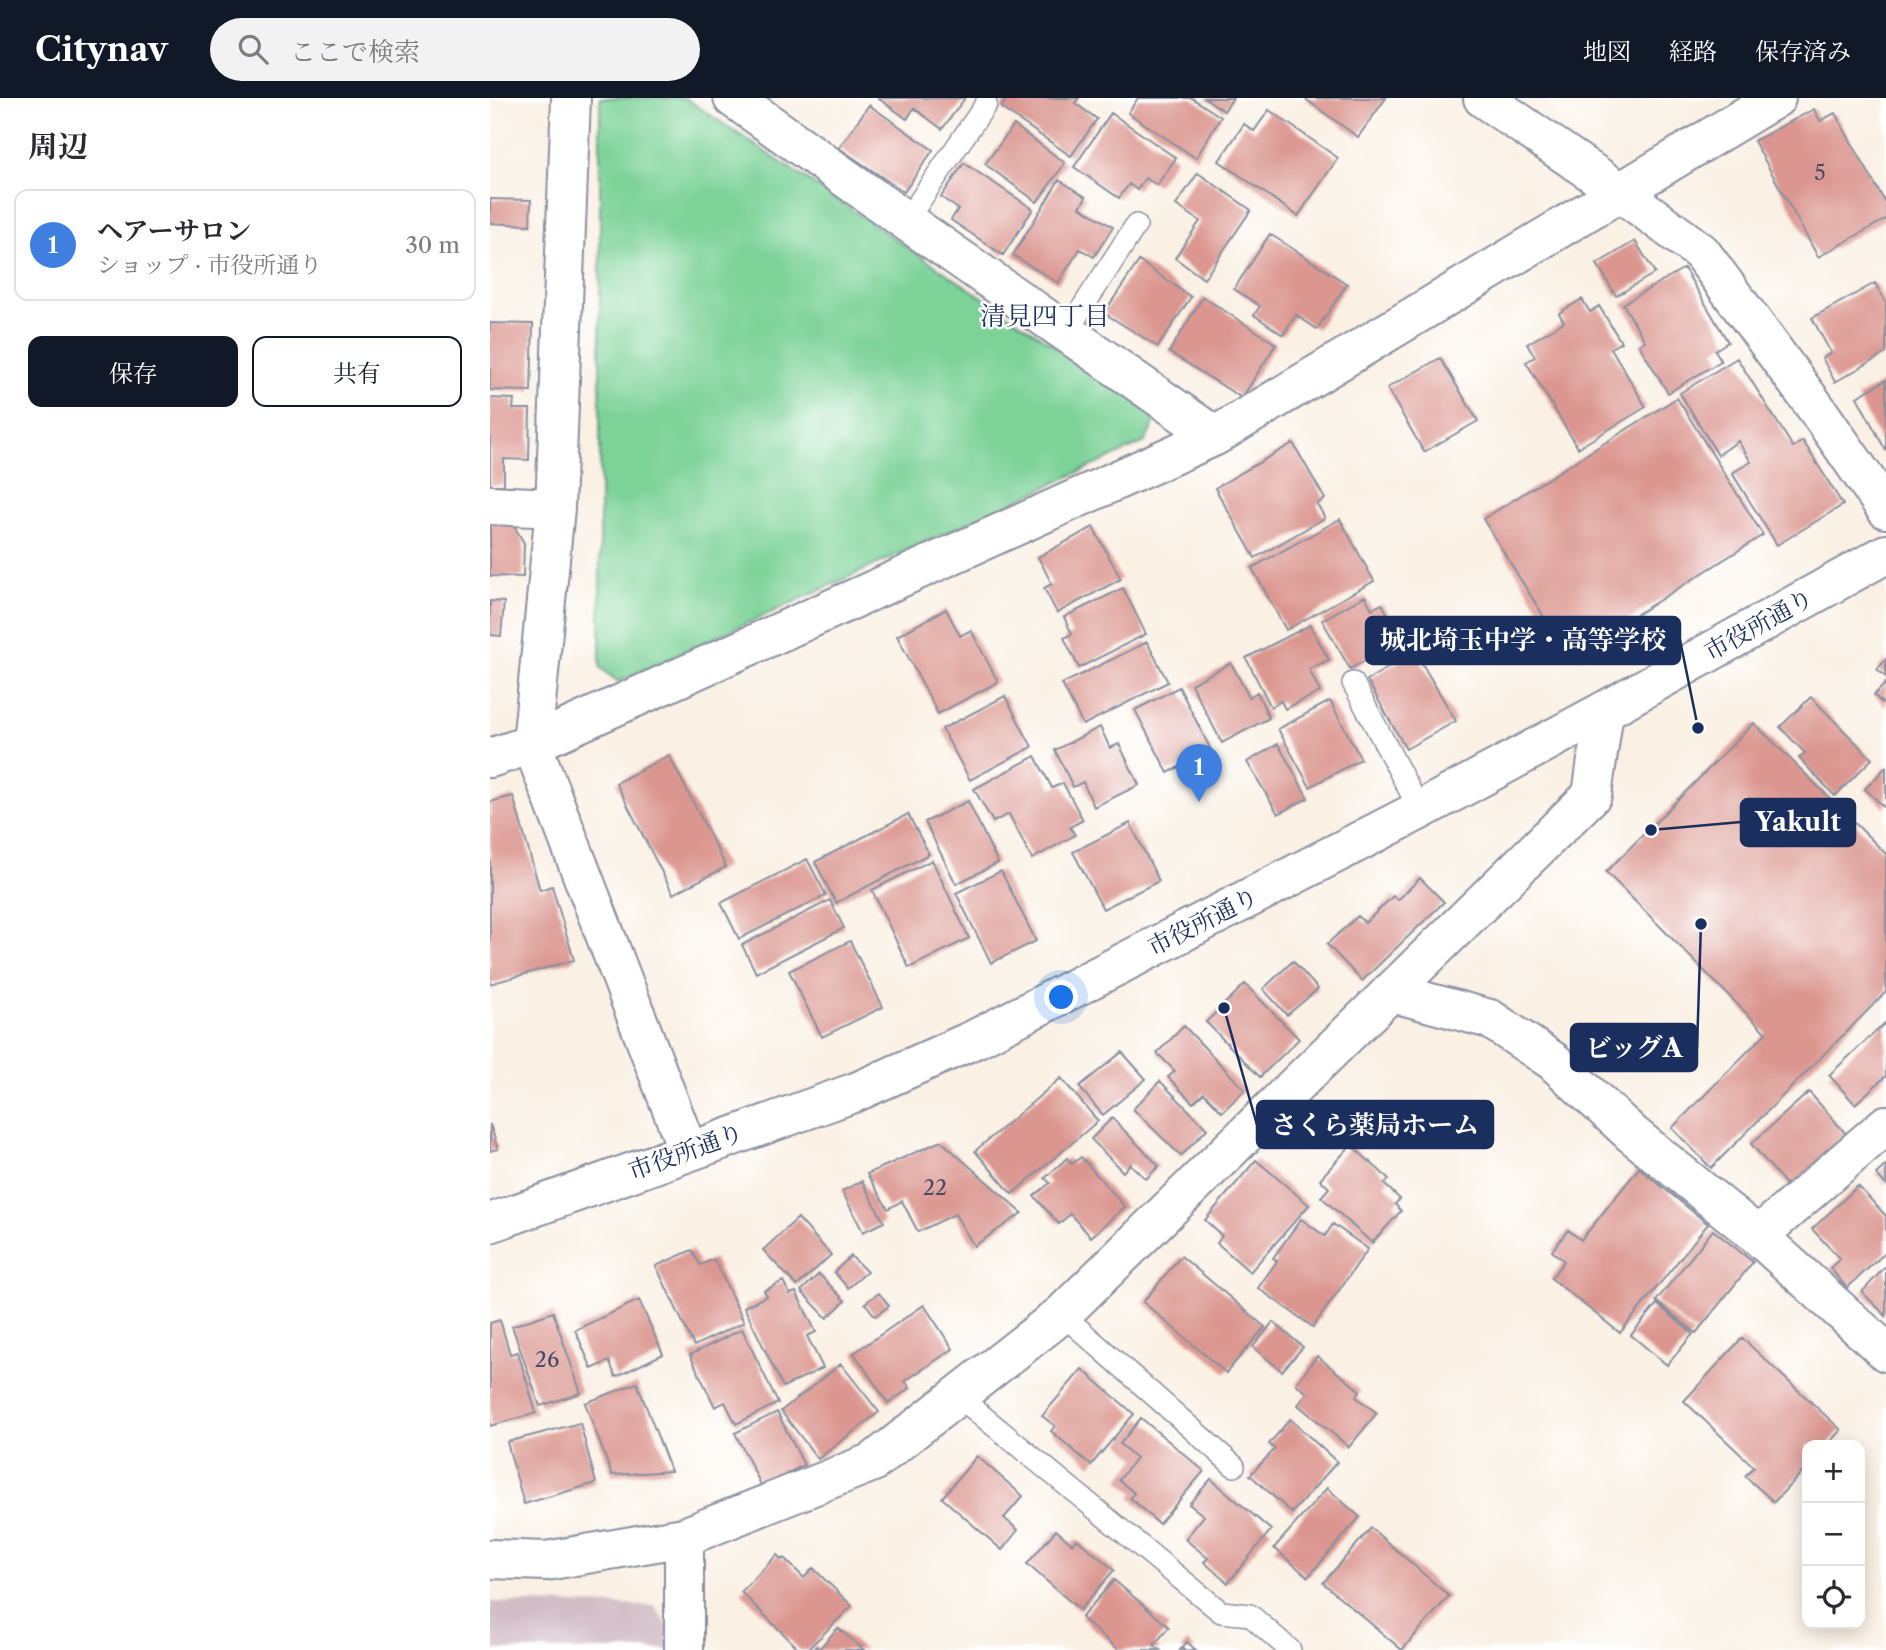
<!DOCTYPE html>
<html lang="ja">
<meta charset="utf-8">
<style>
body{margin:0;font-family:"Libre Caslon Text","Noto Serif JP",serif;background:#f2f2f3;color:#2b2b33}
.controls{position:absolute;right:21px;bottom:21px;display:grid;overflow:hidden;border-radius:14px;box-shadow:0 4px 18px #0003}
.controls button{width:63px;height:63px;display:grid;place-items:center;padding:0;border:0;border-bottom:2px solid #e1e1e2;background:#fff;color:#2b2b33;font:35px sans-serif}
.you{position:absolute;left:572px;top:900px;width:24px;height:24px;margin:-18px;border:5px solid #fff;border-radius:50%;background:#1a73e8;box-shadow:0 0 0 10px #1a73e833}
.badge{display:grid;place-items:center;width:46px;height:46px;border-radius:50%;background:#111827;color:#fff;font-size:23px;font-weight:700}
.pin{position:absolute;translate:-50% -58px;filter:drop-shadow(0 2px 4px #0008)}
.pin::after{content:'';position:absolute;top:37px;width:24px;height:21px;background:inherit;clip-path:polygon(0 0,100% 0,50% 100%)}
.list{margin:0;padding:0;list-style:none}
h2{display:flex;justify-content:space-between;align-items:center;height:91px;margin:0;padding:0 28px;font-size:30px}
h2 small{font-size:23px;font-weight:400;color:#7c7c81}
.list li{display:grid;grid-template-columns:46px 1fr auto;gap:21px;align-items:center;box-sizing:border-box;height:112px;margin:0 14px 14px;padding:0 14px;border:2px solid #e1e1e2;border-radius:14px}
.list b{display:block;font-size:26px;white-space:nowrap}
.list p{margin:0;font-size:23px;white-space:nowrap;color:#7c7c81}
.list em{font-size:23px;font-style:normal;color:#7c7c81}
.actions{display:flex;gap:14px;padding:21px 28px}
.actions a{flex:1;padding:16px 0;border:2px solid #111827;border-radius:14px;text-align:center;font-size:24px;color:#111827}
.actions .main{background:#111827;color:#fff}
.icon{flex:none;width:38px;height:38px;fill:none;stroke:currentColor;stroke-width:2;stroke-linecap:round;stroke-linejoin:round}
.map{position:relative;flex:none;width:1396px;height:1552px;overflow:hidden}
header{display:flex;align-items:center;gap:42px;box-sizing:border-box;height:98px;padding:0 35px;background:#111827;color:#fff}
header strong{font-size:33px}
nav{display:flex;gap:38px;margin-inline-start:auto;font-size:24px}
.search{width:490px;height:63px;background:#f2f2f3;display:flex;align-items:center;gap:18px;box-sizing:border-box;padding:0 24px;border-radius:38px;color:#7c7c81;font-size:26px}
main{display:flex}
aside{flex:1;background:#fff}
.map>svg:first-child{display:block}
.industrial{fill:#d2bdc6}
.green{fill:#7bd297;stroke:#4b807a;stroke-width:2}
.building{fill:#db968f}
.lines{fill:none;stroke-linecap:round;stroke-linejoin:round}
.lane-casing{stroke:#8a90a0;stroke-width:24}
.street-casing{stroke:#8a90a0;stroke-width:42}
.primary-casing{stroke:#8a90a0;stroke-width:42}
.lane{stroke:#fff;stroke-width:21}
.street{stroke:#fff;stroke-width:38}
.primary{stroke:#fff;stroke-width:38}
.labels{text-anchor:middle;stroke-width:5;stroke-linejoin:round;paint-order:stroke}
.number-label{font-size:21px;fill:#4b496a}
.street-label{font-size:24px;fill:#1b2f5e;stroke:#fff}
.neighbourhood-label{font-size:26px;fill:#1b2f5e;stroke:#fff}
.leader{fill:none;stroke:#1b2f5e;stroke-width:2.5}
.callout-dot{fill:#1b2f5e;stroke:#fff;stroke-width:2.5}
.callout{fill:#1b2f5e;stroke:#1b2f5e;stroke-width:2.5}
.callout-label{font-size:26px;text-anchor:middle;font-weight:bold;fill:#fff}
</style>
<header>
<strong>Citynav</strong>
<div class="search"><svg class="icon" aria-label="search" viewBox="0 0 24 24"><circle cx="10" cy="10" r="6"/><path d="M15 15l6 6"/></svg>ここで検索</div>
<nav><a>地図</a><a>経路</a><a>保存済み</a></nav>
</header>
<main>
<aside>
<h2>周辺<small></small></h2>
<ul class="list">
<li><span class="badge" style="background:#3f7fe0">1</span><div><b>ヘアーサロン</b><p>ショップ · 市役所通り</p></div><em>30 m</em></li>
</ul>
<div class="actions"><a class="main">保存</a><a>共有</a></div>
</aside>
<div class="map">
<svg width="1396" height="1552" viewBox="0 0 1396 1552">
<rect width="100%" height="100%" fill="#fff"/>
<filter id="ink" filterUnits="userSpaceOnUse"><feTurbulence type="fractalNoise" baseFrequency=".0143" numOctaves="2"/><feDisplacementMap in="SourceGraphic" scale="14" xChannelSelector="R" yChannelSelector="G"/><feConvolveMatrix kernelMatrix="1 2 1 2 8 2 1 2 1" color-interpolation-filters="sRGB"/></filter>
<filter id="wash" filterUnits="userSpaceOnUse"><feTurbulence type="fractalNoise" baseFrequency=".00686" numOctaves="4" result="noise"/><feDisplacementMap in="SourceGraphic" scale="28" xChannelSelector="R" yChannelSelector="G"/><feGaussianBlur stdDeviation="1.57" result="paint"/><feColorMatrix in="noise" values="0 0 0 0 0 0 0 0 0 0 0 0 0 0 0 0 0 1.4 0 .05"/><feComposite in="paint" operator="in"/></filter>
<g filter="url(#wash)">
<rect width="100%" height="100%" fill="#faf0e3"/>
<path class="industrial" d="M 0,1504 L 165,1508 L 180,1530 L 179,1552 L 0,1552 Z"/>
<path class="green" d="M 110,0 L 195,0 L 668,317 L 655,344 L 128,584 L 110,569 Z"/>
<g id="blocks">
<path class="building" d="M 388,0 L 475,0 L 452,31 L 424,10 L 417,21 Z
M 517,0 L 589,0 L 585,5 L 607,21 L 581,58 L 511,10 Z
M 648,0 L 702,0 L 731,19 L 706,60 L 638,15 Z
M 715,0 L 743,0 L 734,13 Z
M 814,0 L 896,0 L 868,39 Z
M 379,7 L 443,52 L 414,94 L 349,50 Z
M 1324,11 L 1330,23 L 1345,15 L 1396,106 L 1396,121 L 1328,159 L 1264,43 Z
M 779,12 L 848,60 L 808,118 L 729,63 L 754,26 L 764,33 Z
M 621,15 L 686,60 L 667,87 L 655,80 L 647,92 L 639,86 L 629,100 L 584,69 Z
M 524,27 L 575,65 L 547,104 L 495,66 Z
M 474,65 L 543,111 L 513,157 L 461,122 L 468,111 L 451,99 Z
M 708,75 L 761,112 L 714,181 L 685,160 L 710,123 L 686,107 Z
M 569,82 L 596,99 L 590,109 L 623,129 L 604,159 L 590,151 L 568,185 L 523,157 Z
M 0,101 L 41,102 L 40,127 L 0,125 Z
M 780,136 L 857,186 L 827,231 L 806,217 L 793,237 L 764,217 L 770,208 L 744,191 Z
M 1145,143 L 1165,175 L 1126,198 L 1107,166 Z
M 649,163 L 701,199 L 668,249 L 614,215 Z
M 1194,170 L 1238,244 L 1225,252 L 1231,263 L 1178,295 L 1149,247 L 1155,243 L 1133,206 Z
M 1385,185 L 1396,205 L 1396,255 L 1345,284 L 1332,260 L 1341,255 L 1322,220 Z
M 713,199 L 786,246 L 752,300 L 679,254 Z
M 1092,201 L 1100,214 L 1109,208 L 1131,244 L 1121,250 L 1156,309 L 1088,350 L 1036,264 L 1045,259 L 1037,246 L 1074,224 L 1069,215 Z
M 0,225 L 43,226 L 41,293 L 0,292 Z
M 950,260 L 988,323 L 934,354 L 897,290 Z
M 1247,260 L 1303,349 L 1313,343 L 1353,407 L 1287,447 L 1242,375 L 1261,364 L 1248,343 L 1228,357 L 1190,295 Z
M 1396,282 L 1396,353 L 1367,299 Z
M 0,300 L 24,301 L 23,311 L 40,311 L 39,362 L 14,361 L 14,387 L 0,387 Z
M 1187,300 L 1273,437 L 1079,559 L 993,421 Z
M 803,345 L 835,401 L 827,406 L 835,420 L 765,460 L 725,390 Z
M 850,421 L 884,483 L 796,532 L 762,470 Z
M 0,425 L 23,426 L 34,445 L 33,479 L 0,478 Z
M 603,429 L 631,481 L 567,515 L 554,490 L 562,486 L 548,459 Z
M 633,490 L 656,536 L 589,570 L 574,540 L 582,536 L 574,519 Z
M 875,498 L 882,511 L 892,506 L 913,542 L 860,571 L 832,522 Z
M 0,503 L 14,504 L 11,538 L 0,537 Z
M 456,511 L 470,538 L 481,532 L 508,584 L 448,616 L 407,538 Z
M 820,527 L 839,562 L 819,571 L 830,594 L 795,611 L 791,603 L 781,609 L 756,560 Z
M 657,544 L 678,584 L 593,627 L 572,586 Z
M 925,554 L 966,623 L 916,651 L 877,582 Z
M 1396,561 L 1396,579 L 1387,571 Z
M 741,565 L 759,599 L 767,594 L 779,620 L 732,645 L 701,586 Z
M 1396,585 L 1396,609 L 1384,597 Z
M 689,589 L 721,652 L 678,675 L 645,612 Z
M 515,598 L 542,649 L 480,682 L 452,631 Z
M 1321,599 L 1382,661 L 1345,698 L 1309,660 L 1315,655 L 1290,629 Z
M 840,603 L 871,661 L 820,689 L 788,631 Z
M 1264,625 L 1396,756 L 1396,894 L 1221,1070 L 1182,1030 L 1276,935 L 1116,774 Z
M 610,629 L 620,650 L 629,646 L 649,687 L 604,709 L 593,684 L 583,689 L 565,652 Z
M 788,646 L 818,700 L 788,716 L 757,664 Z
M 179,657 L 236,769 L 183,796 L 126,685 Z
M 545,658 L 562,690 L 573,685 L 593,722 L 580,729 L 585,737 L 542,761 L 519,716 L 503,724 L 484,691 Z
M 1396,669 L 1396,711 L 1375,691 Z
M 23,698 L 50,792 L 62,788 L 84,862 L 0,886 L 0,704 Z
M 478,703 L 508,765 L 466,786 L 435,724 Z
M 418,716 L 439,756 L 346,805 L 325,764 Z
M 640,725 L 669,783 L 613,811 L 583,754 Z
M 317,761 L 336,797 L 249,841 L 231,805 Z
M 442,762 L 479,840 L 419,870 L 382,792 Z
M 511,773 L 546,843 L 501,865 L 466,795 Z
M 930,780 L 954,804 L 872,883 L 837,846 L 868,818 L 875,825 L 903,798 L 908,802 Z
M 340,802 L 354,830 L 266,875 L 252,847 Z
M 360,843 L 393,909 L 332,939 L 299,873 Z
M 803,863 L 828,891 L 797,917 L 773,891 Z
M 755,886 L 809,941 L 770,979 L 716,924 Z
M 1396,924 L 1396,978 L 1365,1006 L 1339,977 Z
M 694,928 L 755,992 L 732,1014 L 714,995 L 703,1005 L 678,979 L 685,973 L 667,955 Z
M 632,954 L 656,981 L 613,1017 L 589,989 Z
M 571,980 L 608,1023 L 522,1096 L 485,1053 Z
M 670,983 L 717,1031 L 691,1058 L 643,1011 Z
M 1319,994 L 1358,1038 L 1300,1091 L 1261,1046 Z
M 622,1020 L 669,1068 L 656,1081 L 640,1066 L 633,1074 L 601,1041 Z
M 0,1026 L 8,1051 L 0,1053 Z
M 451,1043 L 532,1115 L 484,1148 L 465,1116 L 428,1134 L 412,1103 L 398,1111 L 377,1076 Z
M 861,1047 L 899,1081 L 894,1086 L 910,1101 L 905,1106 L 911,1113 L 882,1145 L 831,1099 L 839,1090 L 830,1081 Z
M 591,1059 L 635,1109 L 601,1139 L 580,1116 L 569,1126 L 544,1098 L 560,1085 L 555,1080 L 577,1060 L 582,1066 Z
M 766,1062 L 819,1107 L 760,1174 L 727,1145 L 732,1138 L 715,1122 Z
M 1396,1067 L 1396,1087 L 1386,1076 Z
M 1149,1070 L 1218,1126 L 1130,1235 L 1061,1180 L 1074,1163 L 1062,1153 L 1078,1132 L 1091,1142 Z
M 372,1083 L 394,1124 L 373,1134 L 352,1093 Z
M 1368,1088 L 1396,1118 L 1396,1154 L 1357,1190 L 1340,1170 L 1350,1161 L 1322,1131 Z
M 308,1120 L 341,1157 L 307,1188 L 273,1152 Z
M 811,1121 L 835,1138 L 843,1126 L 878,1151 L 823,1229 L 768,1190 L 787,1163 L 783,1160 Z
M 1223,1132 L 1263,1164 L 1206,1235 L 1166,1203 Z
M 202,1152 L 210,1167 L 224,1161 L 254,1224 L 204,1248 L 166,1168 Z
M 361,1158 L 377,1174 L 358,1190 L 344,1174 Z
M 691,1158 L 775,1229 L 736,1275 L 653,1204 Z
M 1396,1168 L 1396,1218 L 1372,1194 Z
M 329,1176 L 355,1203 L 337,1220 L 311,1193 Z
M 293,1183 L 300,1196 L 306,1194 L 326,1234 L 317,1238 L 333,1270 L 293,1289 L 254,1209 L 277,1198 L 274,1193 Z
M 389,1195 L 399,1208 L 385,1218 L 375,1205 Z
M 149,1202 L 173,1256 L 126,1279 L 119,1263 L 102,1271 L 85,1232 Z
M 1167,1206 L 1203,1236 L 1177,1267 L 1141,1237 Z
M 434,1207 L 463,1251 L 415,1283 L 420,1290 L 398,1305 L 364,1255 Z
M 63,1214 L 91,1295 L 50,1308 L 22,1228 Z
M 10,1222 L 20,1256 L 28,1254 L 46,1315 L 0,1328 L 0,1225 Z
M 783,1224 L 813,1249 L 792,1273 L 763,1249 Z
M 252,1231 L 288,1305 L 246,1326 L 235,1304 L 225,1309 L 200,1257 Z
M 1252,1240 L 1351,1332 L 1337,1347 L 1317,1347 L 1317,1369 L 1284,1404 L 1255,1378 L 1264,1369 L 1194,1303 Z
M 827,1258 L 870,1293 L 866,1299 L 887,1315 L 859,1349 L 808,1307 L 817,1295 L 806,1286 Z
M 351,1266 L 389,1314 L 328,1361 L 291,1313 Z
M 592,1271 L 644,1316 L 601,1367 L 561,1333 L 565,1328 L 552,1318 Z
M 147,1285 L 181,1373 L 122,1377 L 95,1305 Z
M 287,1314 L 314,1367 L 272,1389 L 245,1335 Z
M 651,1320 L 714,1373 L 669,1426 L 640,1400 L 644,1395 L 629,1382 L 646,1360 L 630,1346 Z
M 800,1321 L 847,1364 L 802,1415 L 760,1377 L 785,1351 L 779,1346 Z
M 90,1325 L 106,1385 L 34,1406 L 17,1344 Z
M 487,1358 L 533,1398 L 514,1420 L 528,1432 L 512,1452 L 452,1400 Z
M 721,1381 L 781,1432 L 738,1485 L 714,1464 L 718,1460 L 695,1441 L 714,1418 L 699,1406 Z
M 837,1390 L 870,1419 L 818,1479 L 784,1450 Z
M 881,1430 L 959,1498 L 912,1552 L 833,1485 Z
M 566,1432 L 582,1446 L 587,1441 L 624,1472 L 590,1512 L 537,1466 Z
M 287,1457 L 292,1462 L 294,1460 L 314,1480 L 323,1470 L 362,1508 L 317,1552 L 310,1552 L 251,1494 Z
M 624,1482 L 679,1529 L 664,1547 L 670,1552 L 629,1552 L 591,1520 Z
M 348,1530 L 374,1552 L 323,1552 L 326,1548 L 329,1551 Z
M 697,1544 L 706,1552 L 690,1552 Z"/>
</g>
</g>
<g filter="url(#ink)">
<use href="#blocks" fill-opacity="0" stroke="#8a90a0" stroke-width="2"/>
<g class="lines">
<defs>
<path id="lane" d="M 416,123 L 496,6
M 576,235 L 646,127
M 863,585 L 930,712
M 572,1216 L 744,1368
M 468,1298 L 731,1514 L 760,1517 L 800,1552"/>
<path id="street" d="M 81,0 L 65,410 L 42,646 L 198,1053
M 243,0 L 416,123 L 725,338
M 993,0 L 1129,93 L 1211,154 L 1326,310 L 1396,411
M 0,407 L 65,410
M 0,660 L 42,646 L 725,338 L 1286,0
M 900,894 L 1000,921 L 1063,963 L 1142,1036 L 1268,1138 L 1396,1254
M 1268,1138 L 1396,1027
M 0,1461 L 56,1463 L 194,1439 L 383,1364 L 572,1216 L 1102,697 L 1114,613
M 194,1552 L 194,1439"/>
<path id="primary" d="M 0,1125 L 366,994 L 485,941 L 930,712 L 1114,613 L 1396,456"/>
</defs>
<use href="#lane" class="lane-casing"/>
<use href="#street" class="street-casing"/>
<use href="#primary" class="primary-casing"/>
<use href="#lane" class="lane"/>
<use href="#street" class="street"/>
<use href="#primary" class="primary"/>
</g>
</g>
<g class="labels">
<g class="number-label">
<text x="1330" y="82">5</text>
<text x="445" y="1097">22</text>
<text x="57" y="1269">26</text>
</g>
<g class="street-label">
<text transform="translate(1269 527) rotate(-29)" y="8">市役所通り</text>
<text transform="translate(713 824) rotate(-27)" y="8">市役所通り</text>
<text transform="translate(196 1054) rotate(-20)" y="8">市役所通り</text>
</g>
<g class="neighbourhood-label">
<text x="555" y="227">清見四丁目</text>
</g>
</g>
<path class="leader" d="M1208 630L1190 542M1161 732L1251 724M1211 826L1207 950M734 910L767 1027"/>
<g class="callout-dot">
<circle cx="1208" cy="630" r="7"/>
<circle cx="1161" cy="732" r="7"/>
<circle cx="1211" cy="826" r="7"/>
<circle cx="734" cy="910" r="7"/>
</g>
<g class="callout">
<rect x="876" y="519" width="314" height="47" rx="7"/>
<rect x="1251" y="701" width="114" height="47" rx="7"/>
<rect x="1081" y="926" width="126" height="47" rx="7"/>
<rect x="767" y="1003" width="236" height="47" rx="7"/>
</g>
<g class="callout-label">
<text x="1033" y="551">城北埼玉中学・高等学校</text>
<text x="1308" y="733">Yakult</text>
<text x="1144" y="959">ビッグA</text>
<text x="885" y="1036">さくら薬局ホーム</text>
</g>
</svg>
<div class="controls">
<button>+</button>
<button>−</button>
<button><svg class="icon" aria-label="locate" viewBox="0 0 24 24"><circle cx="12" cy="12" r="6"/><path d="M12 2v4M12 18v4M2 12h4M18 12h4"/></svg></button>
</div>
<div class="you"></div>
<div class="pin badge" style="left:709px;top:704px;background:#3f7fe0">1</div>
</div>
</main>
